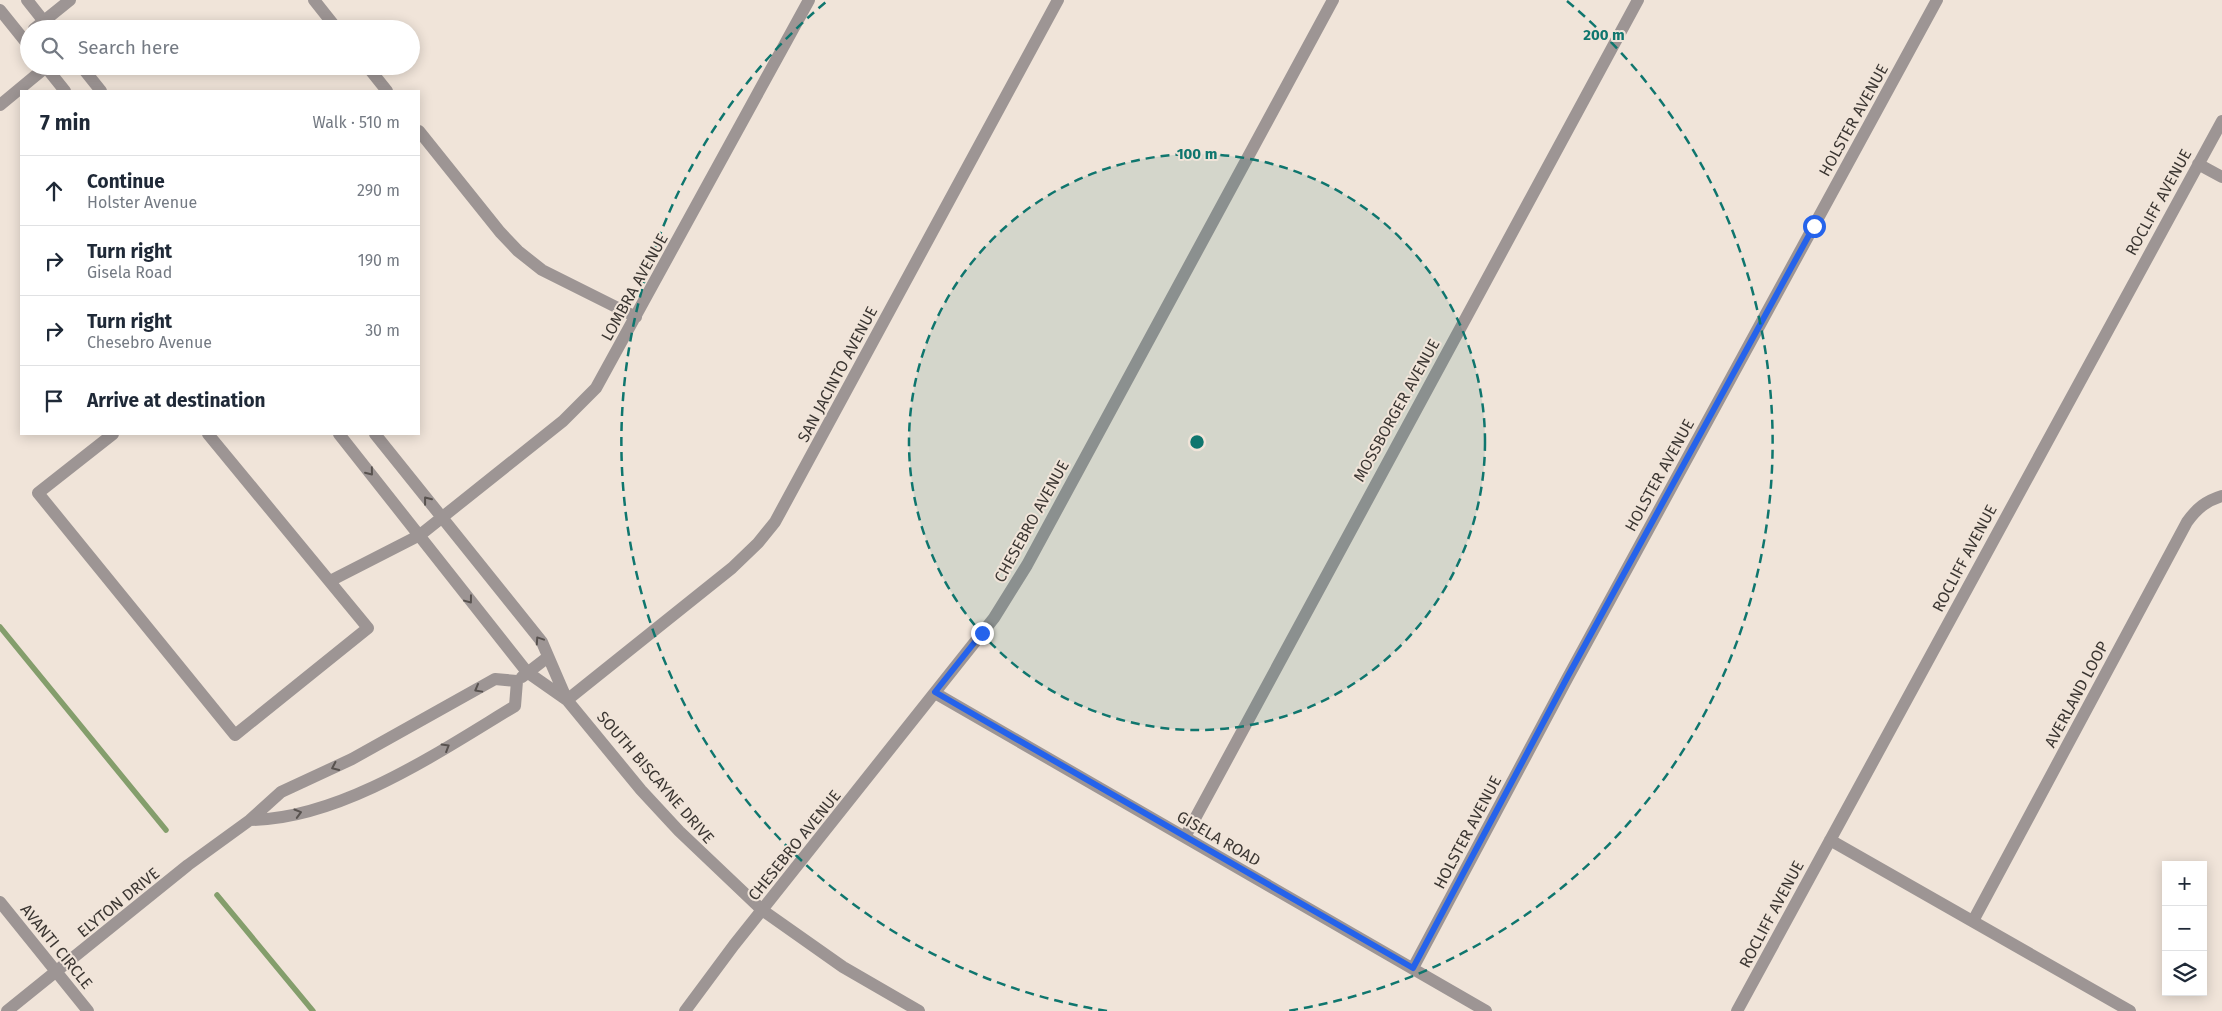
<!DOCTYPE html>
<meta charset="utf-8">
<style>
body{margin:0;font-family:"Fira Sans",sans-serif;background:#f2f2f3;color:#1f2937}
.controls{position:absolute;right:15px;bottom:15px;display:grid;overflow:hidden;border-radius:0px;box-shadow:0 2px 12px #0003}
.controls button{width:45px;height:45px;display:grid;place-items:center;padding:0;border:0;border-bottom:1px solid #e0e1e3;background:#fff;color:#1f2937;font:25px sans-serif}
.stop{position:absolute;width:15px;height:15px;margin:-11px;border:4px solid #2563eb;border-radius:50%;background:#fff}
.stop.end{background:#2563eb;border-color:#fff;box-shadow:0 1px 5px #0008}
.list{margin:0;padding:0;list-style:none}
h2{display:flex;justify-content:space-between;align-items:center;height:65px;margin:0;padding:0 20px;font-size:21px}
h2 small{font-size:16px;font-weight:400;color:#747a83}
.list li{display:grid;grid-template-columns:32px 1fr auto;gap:15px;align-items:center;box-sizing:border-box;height:70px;padding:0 20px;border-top:1px solid #e0e1e3}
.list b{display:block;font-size:19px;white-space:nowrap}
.list p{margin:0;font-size:16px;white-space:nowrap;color:#747a83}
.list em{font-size:16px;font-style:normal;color:#747a83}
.icon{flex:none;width:28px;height:28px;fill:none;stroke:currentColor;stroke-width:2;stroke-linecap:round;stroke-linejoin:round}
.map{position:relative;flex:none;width:2222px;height:1011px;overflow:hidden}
.search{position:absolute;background:#fff;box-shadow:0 2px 12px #0003;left:20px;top:20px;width:400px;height:55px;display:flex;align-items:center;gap:12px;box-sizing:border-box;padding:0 18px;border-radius:28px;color:#747a83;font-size:19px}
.panel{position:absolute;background:#fff;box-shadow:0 2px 12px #0003;left:20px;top:90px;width:400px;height:345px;border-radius:0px}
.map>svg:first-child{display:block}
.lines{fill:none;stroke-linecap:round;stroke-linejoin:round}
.stream{stroke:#849e6c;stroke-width:5.5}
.minor{stroke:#9d9594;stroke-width:12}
.oneway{stroke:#58524f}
.route{stroke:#2563eb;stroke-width:6}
.ring{fill:none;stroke:#0f766e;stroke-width:2.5;stroke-dasharray:9 6}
.labels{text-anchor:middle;stroke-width:4;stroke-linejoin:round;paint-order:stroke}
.street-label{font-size:16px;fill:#3b3632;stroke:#f0e4d9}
.centre{fill:#0f766e;stroke:#f0e4d9;stroke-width:2.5}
.ring-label{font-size:15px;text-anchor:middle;font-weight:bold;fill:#0f766e;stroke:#f0e4d9;stroke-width:4;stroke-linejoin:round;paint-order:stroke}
</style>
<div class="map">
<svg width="2222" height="1011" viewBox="0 0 2222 1011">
<rect width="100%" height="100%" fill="#f0e4d9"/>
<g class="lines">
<path class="stream" d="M 0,627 L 166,830
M 217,895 L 313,1011"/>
<path class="minor" d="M 27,0 L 50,29
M 314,0 L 337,29
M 0,10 L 29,46
M 34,29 L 70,0
M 45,66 L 65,91
M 81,66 L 101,91
M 367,66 L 387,91
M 0,105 L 46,67
M 419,131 L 500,232 L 518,251 L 542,270 L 636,317
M 2198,164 L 2222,177
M 113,434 L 38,493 L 235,735 L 368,628 L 208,434
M 339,434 L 527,672 L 567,700 L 641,790 L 679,831 L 762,910 L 843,967 L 919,1011
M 375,434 L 542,642 L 567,700
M 330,581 L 420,535 L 563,421 L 596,388 L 809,0
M 522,677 L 548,657
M 935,693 L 1486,1011
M 567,700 L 732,568 L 758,543 L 775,522 L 1058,0
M 1185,837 L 1638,0
M 1830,840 L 2130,1011
M 0,902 L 88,1011
M 1973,921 L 2187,522 C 2197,508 2206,501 2222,496
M 1413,968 L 1568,677 L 1937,0
M 7,1011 L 188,865 L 250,820 L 281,792 L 352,759 L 495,679 L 517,681 L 515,706 C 439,752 341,819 250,820
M 685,1011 L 734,945 L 994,618 L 1027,565 L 1333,0
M 1737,1011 L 2222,121"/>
</g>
<defs><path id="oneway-chevron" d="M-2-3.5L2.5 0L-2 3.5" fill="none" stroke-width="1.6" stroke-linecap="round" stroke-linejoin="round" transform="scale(1.25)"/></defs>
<g class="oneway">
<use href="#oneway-chevron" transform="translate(370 472) rotate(51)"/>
<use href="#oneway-chevron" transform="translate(427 500) rotate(-128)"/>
<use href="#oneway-chevron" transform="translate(469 600) rotate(53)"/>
<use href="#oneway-chevron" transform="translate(539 640) rotate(-124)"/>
<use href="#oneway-chevron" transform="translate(478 689) rotate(151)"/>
<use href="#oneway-chevron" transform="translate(446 747) rotate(-31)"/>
<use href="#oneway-chevron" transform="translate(335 767) rotate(155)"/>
<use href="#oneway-chevron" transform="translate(298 813) rotate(-16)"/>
</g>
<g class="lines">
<path class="route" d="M 982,633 L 935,692 L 1413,968 L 1568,676 L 1814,226"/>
</g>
<circle cx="1197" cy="442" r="288" fill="#0f766e" fill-opacity=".12"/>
<g class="ring">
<circle cx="1197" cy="442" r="288"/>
<path d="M1107 1011A576 576 0 0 1 827 1M1567 1A576 576 0 0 1 1287 1011"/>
</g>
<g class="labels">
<g class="street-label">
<text transform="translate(1853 120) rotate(-61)" y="6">HOLSTER AVENUE</text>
<text transform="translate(2158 202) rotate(-61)" y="6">ROCLIFF AVENUE</text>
<text transform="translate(634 287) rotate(-61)" y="6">LOMBRA AVENUE</text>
<text transform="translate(837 374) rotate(-62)" y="6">SAN JACINTO AVENUE</text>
<text transform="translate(1396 410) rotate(-61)" y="6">MOSSBORGER AVENUE</text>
<text transform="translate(1659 475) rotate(-61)" y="6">HOLSTER AVENUE</text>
<text transform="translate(1031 521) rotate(-61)" y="6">CHESEBRO AVENUE</text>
<text transform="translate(1964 558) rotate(-62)" y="6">ROCLIFF AVENUE</text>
<text transform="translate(2076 694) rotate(-62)" y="6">AVERLAND LOOP</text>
<text transform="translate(656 777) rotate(49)" y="6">SOUTH BISCAYNE DRIVE</text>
<text transform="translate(1467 832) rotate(-62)" y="6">HOLSTER AVENUE</text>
<text transform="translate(1219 838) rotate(30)" y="6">GISELA ROAD</text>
<text transform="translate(794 845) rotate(-51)" y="6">CHESEBRO AVENUE</text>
<text transform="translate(118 902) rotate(-39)" y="6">ELYTON DRIVE</text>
<text transform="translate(1771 914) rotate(-62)" y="6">ROCLIFF AVENUE</text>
<text transform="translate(57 946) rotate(51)" y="6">AVANTI CIRCLE</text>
</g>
</g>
<circle cx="1197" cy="442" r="8" class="centre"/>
<g class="ring-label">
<text x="1604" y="40">200 m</text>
<text x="1197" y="159">100 m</text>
</g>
</svg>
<div class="controls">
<button>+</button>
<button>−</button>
<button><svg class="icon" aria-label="layers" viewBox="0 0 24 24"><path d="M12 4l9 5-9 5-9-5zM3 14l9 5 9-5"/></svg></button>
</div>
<div class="stop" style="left:1814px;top:226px"></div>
<div class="stop end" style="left:982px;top:633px"></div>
<div class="search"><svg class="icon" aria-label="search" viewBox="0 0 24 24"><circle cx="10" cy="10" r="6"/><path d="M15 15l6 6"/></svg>Search here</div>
<section class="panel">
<h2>7 min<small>Walk · 510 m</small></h2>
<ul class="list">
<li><svg class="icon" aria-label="ahead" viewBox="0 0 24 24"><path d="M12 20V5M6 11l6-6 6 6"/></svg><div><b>Continue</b><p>Holster Avenue</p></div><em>290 m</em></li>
<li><svg class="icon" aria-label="right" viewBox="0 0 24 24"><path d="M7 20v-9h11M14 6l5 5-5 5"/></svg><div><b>Turn right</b><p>Gisela Road</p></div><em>190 m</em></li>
<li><svg class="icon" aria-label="right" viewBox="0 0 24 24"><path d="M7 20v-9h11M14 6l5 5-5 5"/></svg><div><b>Turn right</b><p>Chesebro Avenue</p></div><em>30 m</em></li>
<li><svg class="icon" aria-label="arrive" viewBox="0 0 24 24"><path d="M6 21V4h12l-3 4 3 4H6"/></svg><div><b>Arrive at destination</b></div></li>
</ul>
</section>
</div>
